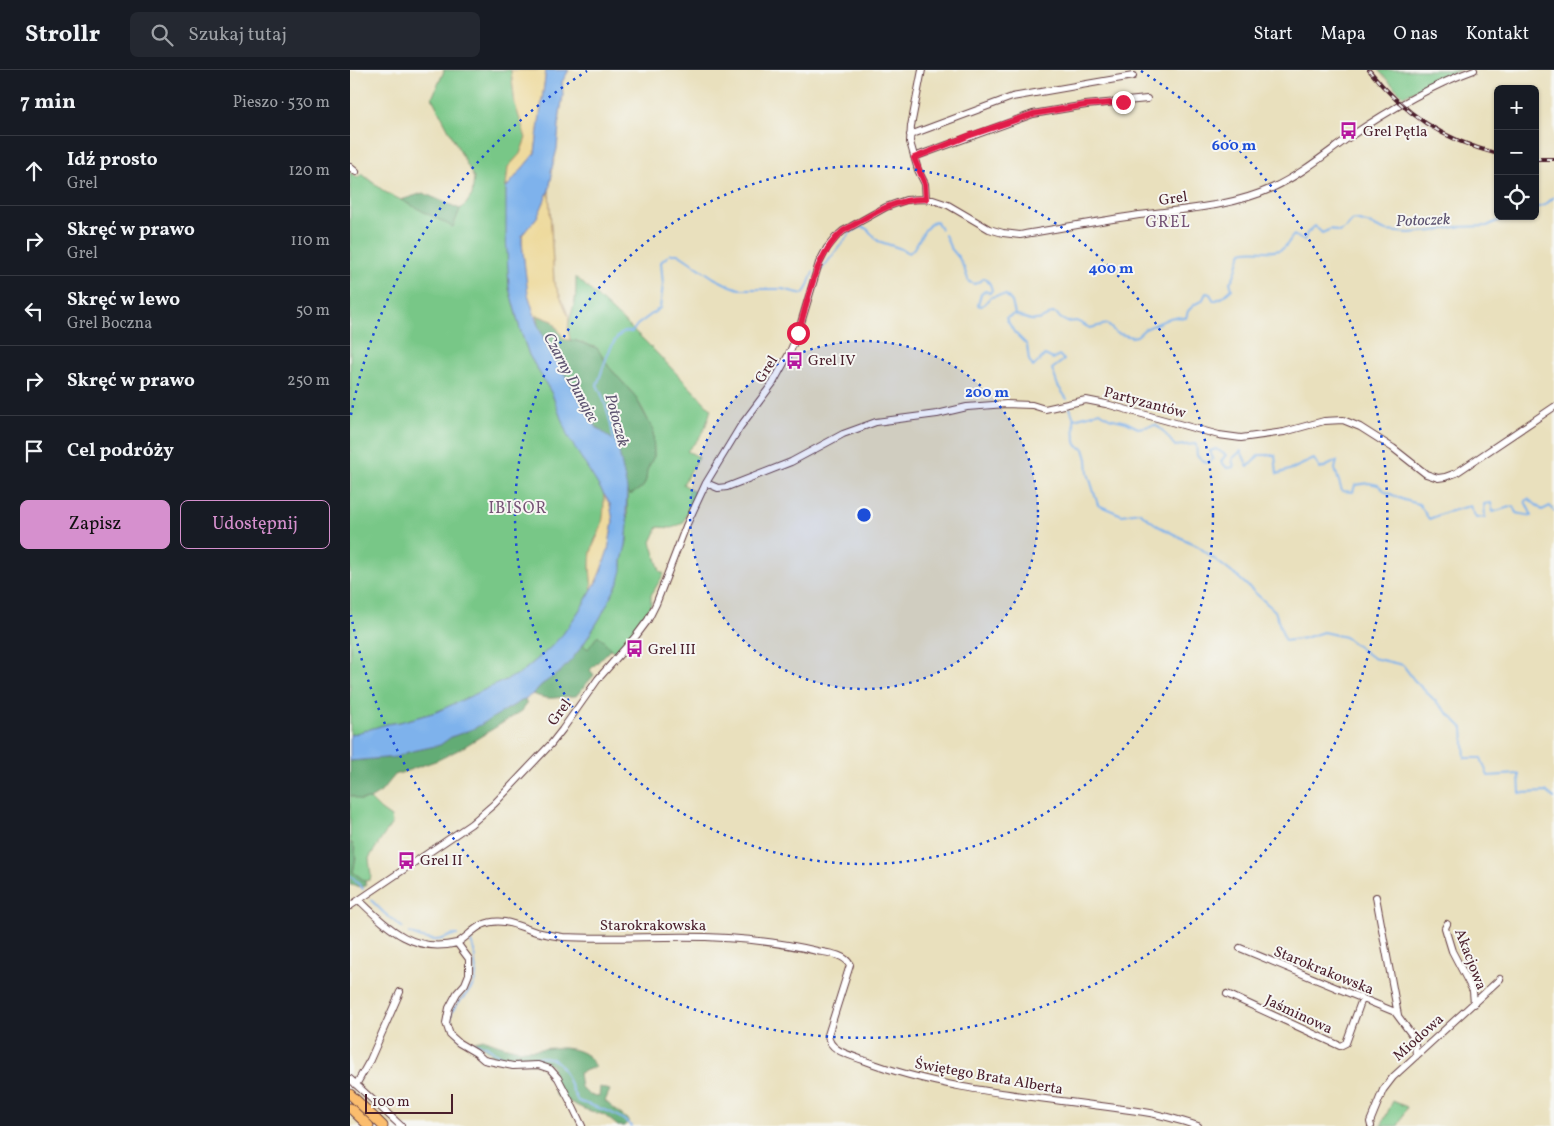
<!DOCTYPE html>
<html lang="pl">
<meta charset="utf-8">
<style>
body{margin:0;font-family:Vollkorn,serif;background:#242831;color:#f1f3f6}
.controls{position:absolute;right:15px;top:15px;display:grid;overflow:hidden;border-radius:8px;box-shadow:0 1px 4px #0004}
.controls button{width:45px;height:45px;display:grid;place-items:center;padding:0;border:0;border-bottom:1px solid #363941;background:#171b24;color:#f1f3f6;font:25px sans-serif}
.scale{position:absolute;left:15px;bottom:12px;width:88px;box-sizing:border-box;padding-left:5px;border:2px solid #4a1f2b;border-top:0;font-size:14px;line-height:18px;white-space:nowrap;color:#4a1f2b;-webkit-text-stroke:4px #f6f6f2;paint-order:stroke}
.stop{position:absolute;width:15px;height:15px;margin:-11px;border:4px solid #e11d48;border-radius:50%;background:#fff}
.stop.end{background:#e11d48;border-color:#fff;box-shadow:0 1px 5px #0008}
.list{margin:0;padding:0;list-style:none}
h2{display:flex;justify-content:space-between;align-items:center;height:65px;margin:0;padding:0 20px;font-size:21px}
h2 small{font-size:16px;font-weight:400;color:#9ea1a6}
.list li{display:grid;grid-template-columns:32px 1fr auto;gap:15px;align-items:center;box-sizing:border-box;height:70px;padding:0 20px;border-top:1px solid #363941}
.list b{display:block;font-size:19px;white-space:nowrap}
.list p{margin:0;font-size:16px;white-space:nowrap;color:#9ea1a6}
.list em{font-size:16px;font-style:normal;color:#9ea1a6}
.actions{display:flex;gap:10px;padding:15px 20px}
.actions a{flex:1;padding:11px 0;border:1px solid #d690ce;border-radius:8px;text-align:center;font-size:18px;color:#d690ce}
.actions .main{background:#d690ce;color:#111}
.icon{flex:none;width:28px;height:28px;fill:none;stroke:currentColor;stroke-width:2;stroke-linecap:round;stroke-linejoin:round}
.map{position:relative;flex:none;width:1204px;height:1056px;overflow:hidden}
header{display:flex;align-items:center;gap:30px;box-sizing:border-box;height:70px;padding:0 25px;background:#171b24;border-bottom:1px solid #363941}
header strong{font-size:24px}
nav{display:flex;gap:28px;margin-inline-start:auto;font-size:18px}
.search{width:350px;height:45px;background:#242831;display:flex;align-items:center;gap:12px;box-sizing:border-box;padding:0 18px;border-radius:8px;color:#9ea1a6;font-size:19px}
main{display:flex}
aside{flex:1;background:#171b24}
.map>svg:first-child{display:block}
.green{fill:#78c787;stroke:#617359}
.forest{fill:#62ac74;stroke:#566650}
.sand{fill:#eeda9e;stroke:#9c7c64}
.water{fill:#7eb2ec;stroke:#64688c}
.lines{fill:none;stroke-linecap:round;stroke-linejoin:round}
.stream{stroke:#7eb2ec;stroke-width:2}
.minor-casing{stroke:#623c41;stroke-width:8}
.major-casing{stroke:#623c41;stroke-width:11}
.minor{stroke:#fff;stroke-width:6}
.major{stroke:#fbbd6e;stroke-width:9}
.rail-casing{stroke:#4a1f2b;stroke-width:4}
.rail{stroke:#f6f6f2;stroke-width:2;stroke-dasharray:5.5;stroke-linecap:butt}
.route{stroke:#e11d48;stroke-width:6}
.ring{fill:none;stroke:#1d4ed8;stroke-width:2.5;stroke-dasharray:2.5 5}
.labels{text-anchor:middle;stroke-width:4;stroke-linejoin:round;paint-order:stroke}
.poi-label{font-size:15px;fill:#4a1f2b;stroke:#f6f6f2;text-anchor:start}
.street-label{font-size:15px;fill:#4a1f2b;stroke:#f6f6f2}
.water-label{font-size:16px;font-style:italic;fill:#5c526f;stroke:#f6f6f2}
.neighbourhood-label{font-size:16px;letter-spacing:1px;fill:#755375;stroke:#f6f6f2}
.centre{fill:#1d4ed8;stroke:#f6f6f2;stroke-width:2.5}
.ring-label{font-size:15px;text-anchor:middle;font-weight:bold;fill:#1d4ed8;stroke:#f6f6f2;stroke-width:4;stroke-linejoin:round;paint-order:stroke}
</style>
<header>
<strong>Strollr</strong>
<div class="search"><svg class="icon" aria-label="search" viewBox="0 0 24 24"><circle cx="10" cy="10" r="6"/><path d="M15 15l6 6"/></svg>Szukaj tutaj</div>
<nav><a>Start</a><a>Mapa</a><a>O nas</a><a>Kontakt</a></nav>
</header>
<main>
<aside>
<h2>7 min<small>Pieszo · 530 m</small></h2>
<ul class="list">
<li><svg class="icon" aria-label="ahead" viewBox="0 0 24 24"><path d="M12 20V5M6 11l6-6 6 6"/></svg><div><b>Idź prosto</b><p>Grel</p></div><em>120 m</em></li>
<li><svg class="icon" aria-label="right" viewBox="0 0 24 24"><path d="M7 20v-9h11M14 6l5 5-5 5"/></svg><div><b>Skręć w prawo</b><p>Grel</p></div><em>110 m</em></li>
<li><svg class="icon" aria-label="left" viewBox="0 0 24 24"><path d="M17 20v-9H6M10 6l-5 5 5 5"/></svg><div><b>Skręć w lewo</b><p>Grel Boczna</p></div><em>50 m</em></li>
<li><svg class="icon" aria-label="right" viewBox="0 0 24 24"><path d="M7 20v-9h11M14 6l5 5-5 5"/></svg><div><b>Skręć w prawo</b></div><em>250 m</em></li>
<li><svg class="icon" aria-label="arrive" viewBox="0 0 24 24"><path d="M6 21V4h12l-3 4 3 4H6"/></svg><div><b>Cel podróży</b></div></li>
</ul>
<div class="actions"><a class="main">Zapisz</a><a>Udostępnij</a></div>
</aside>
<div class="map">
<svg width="1204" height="1056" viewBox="0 0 1204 1056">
<rect width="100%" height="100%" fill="#f6f6f2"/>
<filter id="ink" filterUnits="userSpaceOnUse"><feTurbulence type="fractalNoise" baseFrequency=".02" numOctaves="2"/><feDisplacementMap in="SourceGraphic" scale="10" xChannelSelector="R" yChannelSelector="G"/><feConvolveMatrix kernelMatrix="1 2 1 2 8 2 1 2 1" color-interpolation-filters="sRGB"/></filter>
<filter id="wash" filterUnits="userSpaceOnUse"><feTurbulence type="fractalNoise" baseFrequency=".0096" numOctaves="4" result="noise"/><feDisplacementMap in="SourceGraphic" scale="20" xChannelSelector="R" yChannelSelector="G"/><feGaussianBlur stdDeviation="1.12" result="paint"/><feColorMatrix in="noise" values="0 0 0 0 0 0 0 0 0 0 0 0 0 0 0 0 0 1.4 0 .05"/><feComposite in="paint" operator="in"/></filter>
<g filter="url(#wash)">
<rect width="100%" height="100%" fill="#e9e0bd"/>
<path class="green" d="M 93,0 L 161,0 L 165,34 L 176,68 L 170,84 L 158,97 L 156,118 L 159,218 L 170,259 L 179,285 L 202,324 L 214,356 L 254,425 L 254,443 L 251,459 L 245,469 L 241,483 L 240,498 L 242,519 L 231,538 L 213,564 L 199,579 L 166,607 L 86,642 L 51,652 L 37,654 L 0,665 L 0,102 L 7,108 L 12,104 L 35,122 L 103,156 L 110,139 L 116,134 L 122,125 L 124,108 L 82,28 L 94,1 Z
M 1028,0 L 1110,0 L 1053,26 Z
M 226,207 L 295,271 L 361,339 C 355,360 353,365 337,381 L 349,387 L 333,414 L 346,423 L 333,453 L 322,458 L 308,457 L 301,472 L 310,501 L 314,504 L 301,525 L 301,534 L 292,551 L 279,569 L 265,583 L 248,566 L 238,580 L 233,575 L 250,548 L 272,495 C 271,487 276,480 277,471 C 278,455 277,438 277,422 L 280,425 L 296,410 L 296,400 L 304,386 L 303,360 L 293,340 L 285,326 L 259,297 L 247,278 L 227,271 L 220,270 C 216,253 221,247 225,231 C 226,224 226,215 226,207 Z
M 0,725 L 10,730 L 20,729 L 31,740 L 41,747 L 42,753 L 19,788 L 21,806 L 20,810 L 15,811 L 3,802 L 6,788 L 3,774 L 0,772 Z
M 1043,1031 L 1057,1037 L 1048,1056 L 1031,1056 Z"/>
<path class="forest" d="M 73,123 L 110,139 L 103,157 L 51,130 Z
M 186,245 L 203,251 L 214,269 L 226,271 L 247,278 L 259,297 L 285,326 L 303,360 L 304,386 L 297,400 L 296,410 L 293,417 L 280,425 L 277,422 L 267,373 C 260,368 251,363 246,356 C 238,346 233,334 226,323 C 213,300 188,272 186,245 Z
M 248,565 L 261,579 L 240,600 L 244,605 L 226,626 C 209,626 200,632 183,624 L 191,615 L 210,602 L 233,575 L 238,579 Z
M 175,629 L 177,634 L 172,641 L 112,678 L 88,690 L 45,705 L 31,722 L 20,729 L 10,730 L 0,725 L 0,691 L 47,687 L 58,682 L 90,675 L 101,667 L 117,661 Z
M 0,772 C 9,779 5,792 3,802 L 15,811 L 16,816 L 11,817 L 0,815 Z
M 133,969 C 147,974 160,979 174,980 C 195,980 221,972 239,987 C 241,989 243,994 245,997 L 229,1003 L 231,1017 L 239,1025 L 249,1026 L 250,1017 L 260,1020 L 255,1031 L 279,1051 L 274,1056 L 268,1056 L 254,1045 L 234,1039 L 205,1025 L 202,995 L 150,990 L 125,971 Z"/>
<path class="sand" d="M 161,0 L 196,0 L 185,83 L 156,118 L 158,97 L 170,84 L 176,68 L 165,34 Z
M 199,120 L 204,212 L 219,247 L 218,260 L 220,270 L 214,269 L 203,251 L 187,245 L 187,253 L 177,221 L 172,173 L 172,165 L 187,147 Z
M 254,425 C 256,428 259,432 260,435 C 269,458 253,499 242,519 C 241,507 239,495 241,483 C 243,473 249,466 251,457 C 254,447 254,436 254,425 Z"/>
<path class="water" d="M 196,0 L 219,0 L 212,12 L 213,25 L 210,44 L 207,79 L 201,102 L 202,105 L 199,120 L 191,139 L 187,147 L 172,165 L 172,173 L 178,224 L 187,253 L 198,278 L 225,321 L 238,345 L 247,358 L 267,373 L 277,419 L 276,444 L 278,455 L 276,475 L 272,491 L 272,500 L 269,511 L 250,548 L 233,575 L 222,589 L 210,602 L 191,615 L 183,624 L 125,658 L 101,667 L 90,675 L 58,682 L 47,687 L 0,691 L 0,665 L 37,654 L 50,652 L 86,642 L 171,603 L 199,579 L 213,564 L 231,538 L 248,509 L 258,480 L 263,451 L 260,434 L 218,367 L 202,324 L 179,285 L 170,259 L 159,218 L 156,165 L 156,118 L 185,83 Z"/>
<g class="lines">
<path class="stream" d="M 1185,138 L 1195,135 L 1204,127
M 595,165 L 600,177 L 609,188 L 614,198 L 619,212 L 625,214 L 635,208 L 640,214 L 642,220 L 640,223 L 635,221 L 631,224 L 628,235 L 631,236 C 636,234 636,231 640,228 C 645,225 651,225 656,225 L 662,232 L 665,244 C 681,252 688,253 702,243 L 707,244 L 710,248 L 717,252 L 727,251 L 740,258 L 757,254 L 766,263 L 782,267 L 787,266 L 795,259 L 820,248 L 824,247 L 836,248 L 838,241 L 845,234 L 852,231 L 856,223 L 860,224 L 864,231 L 873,227 L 882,219 L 880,212 C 888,204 886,193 892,182 C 903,177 919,185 932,179 C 940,174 939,169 944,165 L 954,171 L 957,163 L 965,156 L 972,163 L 981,159 L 989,162 L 996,158 L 1002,151 L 1005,150 L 1017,153 L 1036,161 L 1059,163 L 1084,161 L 1106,157 L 1137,156 L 1158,146
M 321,184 L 328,184 L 364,208 L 376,214 L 389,219 L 432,219 L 453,224 L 457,218 L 463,202
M 472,199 L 500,163 L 509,158 L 513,157 L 517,159 L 528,171 L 549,178 L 559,183 C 569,177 570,159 585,151 L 587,152 L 591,159
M 665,244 L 656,248 L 664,262 L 677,275 L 679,290 L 683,297 L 695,285 L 703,289 L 709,285 L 714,290 L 702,299 L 708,316 L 717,329
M 720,338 L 724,349 L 725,372 L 727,376 L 734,379 L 737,389 L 738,403 L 748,435 L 772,445 L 789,442 L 808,456 L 849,477 L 890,509 L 925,541 L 935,571 L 955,568 L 973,562 L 995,567 L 1023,588 L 1053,595 L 1064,610 L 1113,658 L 1115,688 L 1131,688 L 1138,706 L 1169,704 L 1170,723 L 1197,722 L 1204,728
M 724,349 L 750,342 L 759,348 L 776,352 L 788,358 L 806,355 L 813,361 L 825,376 L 846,374 L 847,386 L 857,393 L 863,389 L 860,381 L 866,379 L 876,385 L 871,391 L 877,398 L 884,397 L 882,389 L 891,381 L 898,397 L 909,385 L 925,385 L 927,404 L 942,399 L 964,389 L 970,399 L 987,391 L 985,399 L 992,421 L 1003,422 L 1005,415 L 1019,413 L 1028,415 L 1036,422 L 1054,430 L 1069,434 L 1079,449 L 1097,442 L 1120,436 L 1126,448 L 1135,447 L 1134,434 L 1141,433 L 1143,442 L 1163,436 L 1166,443 L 1182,446 L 1175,431 L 1179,429 L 1192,440 L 1200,436 L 1204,441
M 264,373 C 261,353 257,333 247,315 C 252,303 260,268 274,262 C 277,261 279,262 282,262 L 287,255 L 310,238 L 313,215 L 311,192 L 318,186
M 0,807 L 3,808 L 13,819
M 21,830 L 34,843 L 53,858
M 59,863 C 69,867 81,872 92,869 C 98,868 100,864 107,865
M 121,872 C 125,879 125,886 125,894 C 126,901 127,906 124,913 C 117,930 90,939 105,961 C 107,964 109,968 112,970 C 120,974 130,973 138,977 C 144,981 150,988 157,989 C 171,992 194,982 206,991 C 215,997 221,1020 228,1031 C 250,1039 262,1040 282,1056"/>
</g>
</g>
<g filter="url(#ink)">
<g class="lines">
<defs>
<path id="minor" d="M 572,0 L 561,56 L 560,72 L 568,100 L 575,114 L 576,129
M 560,65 L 662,27 L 783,6
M 564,87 L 683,44 L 736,35 L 797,29
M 0,97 L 6,102
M 356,413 L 368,418 L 377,417 L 441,392 L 493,364 L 526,352 L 587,344 L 617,337 L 656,334 L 682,335 L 695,339 L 736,330 L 756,334 L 869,365 L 891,368 L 934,362 L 974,351 L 993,350 L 1010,357 L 1043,378 L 1076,404 L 1088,408 L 1095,407 L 1106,403 L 1204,337
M 1026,827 L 1048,945
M 9,830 C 38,858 63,884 107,873 L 119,889 L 119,904 L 115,914 L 107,923 L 99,938 L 96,953 L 100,965 L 109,973 L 126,983 L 134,990 L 163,996 L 188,995 L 200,999 L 208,1008 L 221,1033 L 232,1056
M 0,836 L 121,754 L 144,734 L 201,674 L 212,660 L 248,609 L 286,566 L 298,550 L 306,534 L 336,456 L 356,413 L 390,357 L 423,313 L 439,284 L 448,263 L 469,193 L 477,178 L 486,167 L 493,161 L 536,137 L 556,130 L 572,129 L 583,130 L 598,135 L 639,159 L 653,163 L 670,165 C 710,158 749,151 789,145 C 833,139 881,137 922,118 C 950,105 973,86 998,68 C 1036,42 1080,16 1124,0
M 1097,854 L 1095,858 L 1102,881 L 1123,921 L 1124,934
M 107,873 C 116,868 123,859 132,855 C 151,846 168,856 186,862 C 195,864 204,866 213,867 C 247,869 282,867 316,867 C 366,866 417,869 467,881 C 477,883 495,884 500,895 L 478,965 C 479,981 500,985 513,990 C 604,1025 704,1027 800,1043 C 816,1046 832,1051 848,1056
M 890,878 L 1045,942 L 1062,965 L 1065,973 L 1066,986
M 877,924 L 990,976 L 996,973 L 1012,929
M 0,1009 L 51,1056
M 6,1015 L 20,990 L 50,922
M 1021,1056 L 1020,1052 L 1033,1020 L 1043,1007 L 1150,909"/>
<path id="major" d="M 0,1024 L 33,1056
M 0,1038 L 19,1056"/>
</defs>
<use href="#minor" class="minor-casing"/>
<use href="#major" class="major-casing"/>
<use href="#minor" class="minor"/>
<use href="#major" class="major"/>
<defs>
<path id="rail" d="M 1019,0 C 1054,44 1093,70 1148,84
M 1185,89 L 1204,89"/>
</defs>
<use href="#rail" class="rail-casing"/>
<use href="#rail" class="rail"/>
</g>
</g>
<g class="lines" filter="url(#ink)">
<path class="route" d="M 448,263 C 459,229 464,186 493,161 C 520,146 544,128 576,129 L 575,114 L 564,88 L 618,66 L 683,44 L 736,35 L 773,32"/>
</g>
<circle cx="514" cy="445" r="174" fill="#1d4ed8" fill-opacity=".12"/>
<g class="ring">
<circle cx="514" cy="445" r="174"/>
<circle cx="514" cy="445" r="349"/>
<path d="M1 345A523 523 0 0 1 237 1M791 1A523 523 0 1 1 1 545"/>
</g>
<defs>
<symbol id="bus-bare" viewBox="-9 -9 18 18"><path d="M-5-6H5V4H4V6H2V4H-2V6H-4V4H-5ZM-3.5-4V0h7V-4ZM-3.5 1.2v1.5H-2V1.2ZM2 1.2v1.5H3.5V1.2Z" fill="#b5179e" stroke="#f6f6f2" stroke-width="2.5" paint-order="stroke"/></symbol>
</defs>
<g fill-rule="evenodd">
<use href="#bus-bare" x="986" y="48" width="25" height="25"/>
<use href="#bus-bare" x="432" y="278" width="25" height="25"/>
<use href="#bus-bare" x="272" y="566" width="25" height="25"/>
<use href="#bus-bare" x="44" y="778" width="25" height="25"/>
</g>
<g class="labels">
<g class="poi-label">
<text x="1013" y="66">Grel Pętla</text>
<text x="458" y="295">Grel IV</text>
<text x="298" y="584">Grel III</text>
<text x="70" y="795">Grel II</text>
</g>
<g class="street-label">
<text transform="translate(823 128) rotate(-8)" y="5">Grel</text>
<text transform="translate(416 299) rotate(-58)" y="5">Grel</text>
<text transform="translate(795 332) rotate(15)" y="5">Partyzantów</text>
<text transform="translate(209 642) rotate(-54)" y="5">Grel</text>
<text x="303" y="860">Starokrakowska</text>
<text transform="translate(1121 889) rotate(69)" y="5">Akacjowa</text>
<text transform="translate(974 900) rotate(22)" y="5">Starokrakowska</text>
<text transform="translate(949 944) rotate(25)" y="5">Jaśminowa</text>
<text transform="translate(1068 967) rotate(-42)" y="5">Miodowa</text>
<text transform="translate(639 1006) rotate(10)" y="5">Świętego Brata Alberta</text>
</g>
<g class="water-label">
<text transform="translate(1073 149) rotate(-2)" y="6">Potoczek</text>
<text transform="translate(222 307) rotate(62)" y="6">Czarny Dunajec</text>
<text transform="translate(268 350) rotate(75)" y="6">Potoczek</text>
</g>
<g class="neighbourhood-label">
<text x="818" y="157">GREL</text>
<text x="168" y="443">IBISOR</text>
</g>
</g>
<circle cx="514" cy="445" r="8" class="centre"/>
<g class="ring-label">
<text x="884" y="80">600 m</text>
<text x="761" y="203">400 m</text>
<text x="637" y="327">200 m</text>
</g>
</svg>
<div class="controls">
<button>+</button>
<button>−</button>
<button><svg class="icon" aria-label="locate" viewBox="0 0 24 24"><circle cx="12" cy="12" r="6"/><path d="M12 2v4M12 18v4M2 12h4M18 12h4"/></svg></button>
</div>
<div class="scale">100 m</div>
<div class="stop" style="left:448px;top:263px"></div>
<div class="stop end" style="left:773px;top:32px"></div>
</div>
</main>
